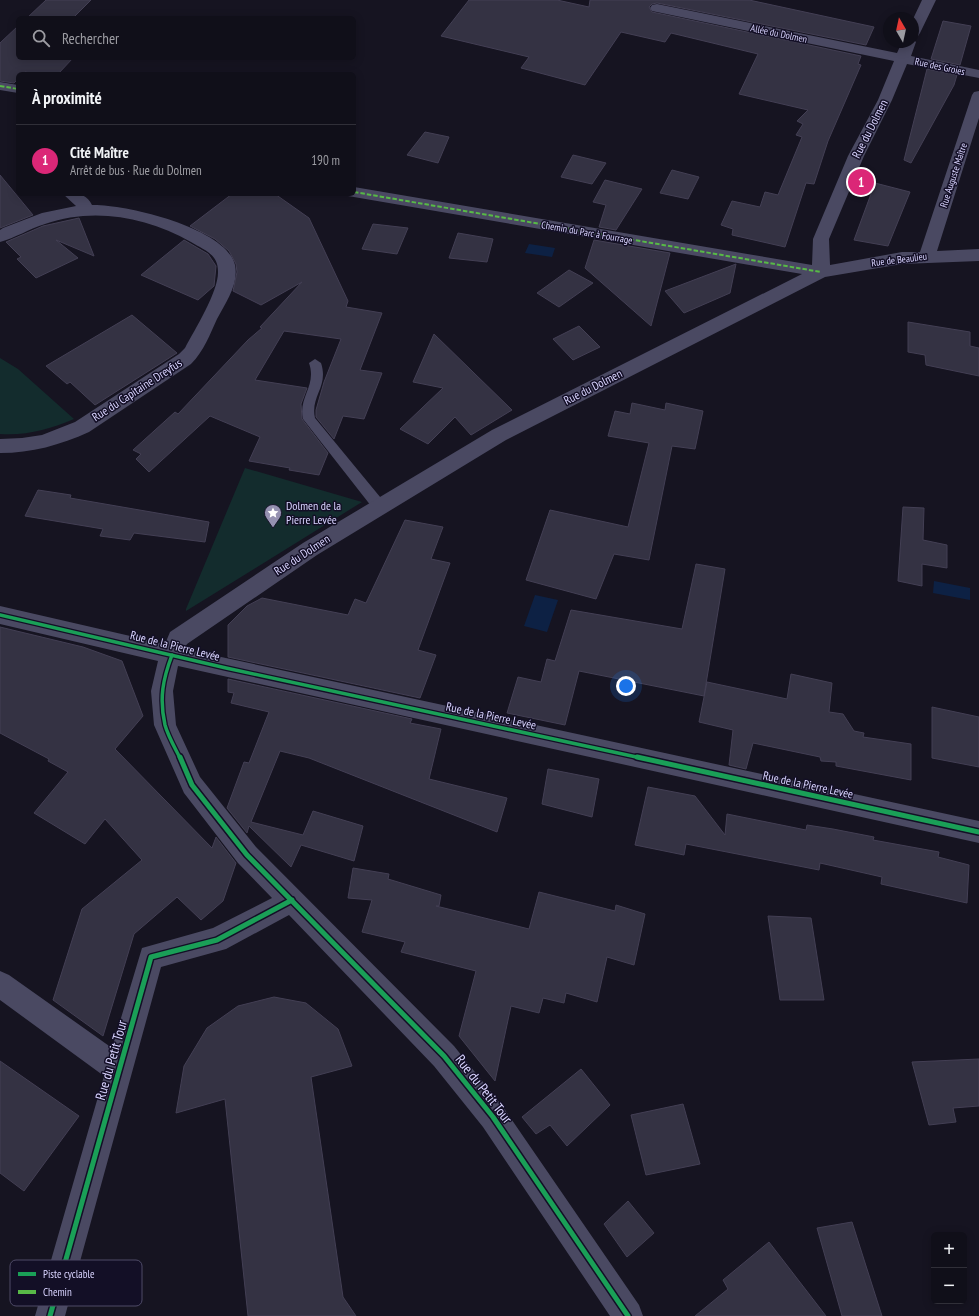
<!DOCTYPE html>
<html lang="fr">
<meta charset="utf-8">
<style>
body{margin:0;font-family:"PT Sans Narrow",sans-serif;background:#1e1d26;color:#f1f3f6}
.controls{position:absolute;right:12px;bottom:12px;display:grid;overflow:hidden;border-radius:6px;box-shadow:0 2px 10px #0003}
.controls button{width:36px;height:36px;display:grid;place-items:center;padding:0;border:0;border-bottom:1px solid #302f38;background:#100f19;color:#f1f3f6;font:20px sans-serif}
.compass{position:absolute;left:883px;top:12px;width:36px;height:36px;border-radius:50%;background:#100f19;box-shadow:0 2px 10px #0003;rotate:351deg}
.you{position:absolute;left:626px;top:686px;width:14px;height:14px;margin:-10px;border:3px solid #fff;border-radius:50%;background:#1a73e8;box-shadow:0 0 0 6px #1a73e833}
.badge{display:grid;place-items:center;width:26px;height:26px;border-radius:50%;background:#db2777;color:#fff;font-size:13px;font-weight:700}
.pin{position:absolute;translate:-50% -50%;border:2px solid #fff;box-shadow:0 1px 4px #0006}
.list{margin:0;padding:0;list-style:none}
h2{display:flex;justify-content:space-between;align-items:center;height:52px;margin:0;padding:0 16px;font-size:17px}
h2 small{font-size:13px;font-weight:400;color:#9c9ca2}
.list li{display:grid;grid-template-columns:26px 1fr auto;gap:12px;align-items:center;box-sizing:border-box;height:72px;padding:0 16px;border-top:1px solid #302f38}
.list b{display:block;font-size:15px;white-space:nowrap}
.list p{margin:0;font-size:13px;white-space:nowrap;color:#9c9ca2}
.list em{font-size:13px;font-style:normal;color:#9c9ca2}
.icon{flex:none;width:22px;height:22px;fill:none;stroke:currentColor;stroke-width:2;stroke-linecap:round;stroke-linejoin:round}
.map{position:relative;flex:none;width:979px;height:1316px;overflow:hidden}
.search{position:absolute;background:#100f19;box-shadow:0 2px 10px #0003;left:16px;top:16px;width:340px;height:44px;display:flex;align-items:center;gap:10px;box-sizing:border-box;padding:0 14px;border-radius:6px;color:#9c9ca2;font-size:15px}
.panel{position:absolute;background:#100f19;box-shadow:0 2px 10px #0003;left:16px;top:72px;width:340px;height:124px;border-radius:6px}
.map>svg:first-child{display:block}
.green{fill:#132c2d}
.water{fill:#0d2144}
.building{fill:#343243;stroke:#433f54}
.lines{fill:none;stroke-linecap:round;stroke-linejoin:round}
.service{fill:#4a4962;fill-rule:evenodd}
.minor{fill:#4a4962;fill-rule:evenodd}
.quiet{stroke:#58b947;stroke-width:2;stroke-dasharray:4.5 2;stroke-linecap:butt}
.cycleway-far1-casing{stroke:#130f26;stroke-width:6}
.cycleway-casing{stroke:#130f26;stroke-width:8}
.cycleway-far1{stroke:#1a9f57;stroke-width:3.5}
.cycleway{stroke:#1a9f57;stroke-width:5}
.labels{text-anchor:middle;stroke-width:3;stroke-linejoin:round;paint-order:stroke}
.far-street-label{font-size:10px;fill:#d9d4ff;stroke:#130f26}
.street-label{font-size:12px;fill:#d9d4ff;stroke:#130f26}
.poi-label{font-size:12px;fill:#d9d4ff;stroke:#130f26;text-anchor:start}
.near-street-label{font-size:14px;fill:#d9d4ff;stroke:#130f26}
.key{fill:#130f26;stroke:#4e4a67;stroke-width:1}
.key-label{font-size:11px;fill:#d9d4ff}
</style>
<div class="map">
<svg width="979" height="1316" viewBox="0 0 979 1316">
<rect width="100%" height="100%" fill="#161421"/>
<path class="green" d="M 0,358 L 18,369 L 74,419 C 50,429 26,436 0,434 Z
M 245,468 L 362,502 L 186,611 L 186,609 Z"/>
<path class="water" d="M 529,244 L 555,248 L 552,257 L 525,253 Z
M 934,581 L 970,588 L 970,600 L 933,593 Z
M 535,595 L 558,600 L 547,632 L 524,626 Z"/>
<path class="building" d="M 46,0 L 91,0 L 73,18 L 27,18 Z
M 469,0 L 557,0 L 589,7 L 590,0 L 749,0 L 874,27 L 866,45 L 657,3 L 652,4 L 649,7 L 652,12 L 861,56 L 858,64 L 861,65 L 828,141 L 814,184 L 806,183 L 785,247 L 732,235 L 733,229 L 721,225 L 732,201 L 760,207 L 765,192 L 778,195 L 802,137 L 796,135 L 803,124 L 797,121 L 808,110 L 739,94 L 758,54 L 671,33 L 665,42 L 621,32 L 585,85 L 521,68 L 529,57 L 441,36 Z
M 943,21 L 971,26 L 960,65 L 931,59 Z
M 18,26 L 18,58 L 73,58 L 58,74 L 36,74 L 25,72 L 23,74 L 18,74 L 18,79 L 14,83 L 0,81 L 0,43 Z
M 927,69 L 957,75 L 954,85 L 911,163 L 904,160 Z
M 425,132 L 449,137 L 438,163 L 407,155 Z
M 573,155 L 606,163 L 592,184 L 561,177 Z
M 672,170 L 699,177 L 688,199 L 660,193 Z
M 0,175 L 33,215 L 0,228 Z
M 605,180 L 642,189 L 616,230 L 599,227 L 606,205 L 593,202 Z
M 875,183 L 910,192 L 888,246 L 854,240 Z
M 232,194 L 275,194 L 309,218 L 348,301 L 346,307 L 382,313 L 360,370 L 382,373 L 364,419 L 343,416 L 334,439 L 316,417 L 316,410 L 324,382 L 341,339 L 284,331 L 255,380 L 307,388 L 301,404 L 302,419 L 328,453 L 319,475 L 289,470 L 290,468 L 249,461 L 260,437 L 210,416 L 149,472 L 136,459 L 141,454 L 133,450 L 175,412 L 178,414 L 248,340 L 262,328 L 260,327 L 302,282 L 261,305 L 233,291 L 237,272 L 236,264 L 229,251 L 215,239 L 190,226 Z
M 79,218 L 94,256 L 56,240 L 78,258 L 36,278 L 17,259 L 21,257 L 6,242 L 43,226 Z
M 373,224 L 408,228 L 397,254 L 362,249 Z
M 458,233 L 493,239 L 487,262 L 449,258 Z
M 184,240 L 208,254 L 216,266 L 214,286 L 198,300 L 141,275 Z
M 594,240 L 670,253 L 651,326 L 585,268 Z
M 736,264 L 730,293 L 684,313 L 665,291 Z
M 569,270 L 593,283 L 559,307 L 537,293 Z
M 132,315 L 177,353 L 95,405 L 70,382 L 67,384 L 46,366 Z
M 908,322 L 970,332 L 970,346 L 979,348 L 979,376 L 926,365 L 925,355 L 908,352 Z
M 579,326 L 600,347 L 573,360 L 553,339 Z
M 434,334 L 512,410 L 471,435 L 455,417 L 428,444 L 400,429 L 443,388 L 413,382 Z
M 632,403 L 665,410 L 666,403 L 703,411 L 695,449 L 672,446 L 649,560 L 614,554 L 596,599 L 526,580 L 550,510 L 628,527 L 649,443 L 608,436 L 615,411 L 630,414 Z
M 38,490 L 71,495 L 70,498 L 209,522 L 205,542 L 134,533 L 130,540 L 100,536 L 103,529 L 25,516 Z
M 903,507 L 924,508 L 923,540 L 947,545 L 947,568 L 922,564 L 922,586 L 898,581 Z
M 405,520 L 443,527 L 431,559 L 450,563 L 418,650 L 436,655 L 420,698 L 228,657 L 228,625 L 247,606 L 262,598 L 348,615 L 355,599 L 366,603 Z
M 696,564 L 725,569 L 704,696 L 579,671 L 565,725 L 507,713 L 518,677 L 541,682 L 547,659 L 555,661 L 571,610 L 682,629 Z
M 0,627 L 83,647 L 122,661 L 143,716 L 115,749 L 212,848 L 216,837 L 236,863 L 223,901 L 201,920 L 177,897 L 134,934 L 103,1036 L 53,1000 L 82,909 L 142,860 L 105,819 L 85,844 L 34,813 L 68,772 L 48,761 L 49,759 L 0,733 Z
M 791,674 L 832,683 L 829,712 L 843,714 L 854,731 L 864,733 L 863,737 L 911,744 L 911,780 L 836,766 L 836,762 L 821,761 L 820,757 L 753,743 L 746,769 L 729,765 L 733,730 L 699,722 L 707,682 L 787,699 Z
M 228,679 L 412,719 L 410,723 L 441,729 L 429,779 L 507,798 L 497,832 L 309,758 L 280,751 L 251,822 L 303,835 L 313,811 L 363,826 L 354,861 L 301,845 L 291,867 L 249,826 L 247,833 L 227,808 L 244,762 L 249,763 L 269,712 L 231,703 L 234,693 L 228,692 Z
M 932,707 L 979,717 L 979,767 L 932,758 Z
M 548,769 L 599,779 L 592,817 L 542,804 Z
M 648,787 L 695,796 L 725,835 L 727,814 L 806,830 L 807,825 L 833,829 L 874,837 L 873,840 L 939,852 L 938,857 L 969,865 L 967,903 L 881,884 L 882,877 L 820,863 L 819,870 L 686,844 L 684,855 L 635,845 Z
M 353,868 L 389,874 L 388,879 L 441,895 L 439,906 L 436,906 L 529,929 L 539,892 L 615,911 L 616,905 L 645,914 L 634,965 L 607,957 L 597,1002 L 566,993 L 564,1003 L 543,998 L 539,1013 L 511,1006 L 495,1081 L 459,1036 L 476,971 L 401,952 L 405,942 L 362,932 L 372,900 L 348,898 Z
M 768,916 L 811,918 L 824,1000 L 780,1000 Z
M 274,997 L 306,1003 L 338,1029 L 352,1066 L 311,1077 L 343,1297 L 356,1316 L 248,1316 L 225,1099 L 176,1113 L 184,1066 L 207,1028 L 238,1006 Z
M 979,1059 L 979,1106 L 953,1108 L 956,1122 L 929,1125 L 912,1062 Z
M 0,1061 L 79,1116 L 24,1191 L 0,1173 Z
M 581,1069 L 610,1105 L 567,1146 L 550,1125 L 536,1134 L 522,1117 Z
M 683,1104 L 700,1164 L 646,1175 L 631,1115 Z
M 628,1201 L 654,1233 L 627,1257 L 604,1224 Z
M 852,1222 L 882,1316 L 842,1316 L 817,1228 Z
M 769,1242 L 826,1316 L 695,1316 L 728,1289 L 723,1280 Z"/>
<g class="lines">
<path class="service" d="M 315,359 L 321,363 C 329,387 310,396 315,418 L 385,503 L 386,507 L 385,511 L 380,512 L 375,511 L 303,419 C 298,397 317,386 309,363 Z"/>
<path class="minor" d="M 922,0 L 936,0 L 920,33 L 918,36 L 913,37 L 913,19 Z
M 657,4 L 897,53 L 902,42 L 913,42 L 913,39 L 916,42 L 911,56 L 979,70 L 979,78 L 907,64 L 892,100 L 864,156 L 829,239 L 830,265 L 902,252 L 920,252 L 972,95 L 974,92 L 979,91 L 979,118 L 937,251 L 979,249 L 979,261 L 902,264 L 825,277 L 506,440 L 317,555 L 187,644 L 184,649 L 979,821 L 979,843 L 178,666 L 173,691 L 176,725 L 200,777 L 256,847 L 454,1046 L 503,1107 L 639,1305 L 643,1316 L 610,1316 L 483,1127 L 434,1066 L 289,915 L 226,949 L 161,967 L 65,1316 L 35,1316 L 104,1076 L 0,1000 L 0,971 L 9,975 L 112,1048 L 142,948 L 213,928 L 272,898 L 238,863 L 184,793 L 154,725 L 151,691 L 158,661 L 0,624 L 0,606 L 165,644 L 170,632 L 303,543 L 492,430 L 802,274 L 348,196 L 347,194 L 354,194 L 354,187 L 812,265 L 813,239 L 848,156 L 878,100 L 894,61 L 652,11 L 650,8 L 652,5 Z
M 0,82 L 18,85 L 18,93 L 0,90 Z
M 63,194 C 76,194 86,192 92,205 C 125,204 227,228 235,265 C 239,284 226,302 217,319 C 210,334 204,351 191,364 L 89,432 C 60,445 32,453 0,453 L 0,439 L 22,438 L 42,435 L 75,422 L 179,354 L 185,348 C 195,329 219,291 218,271 C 218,254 204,250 191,242 C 146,217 94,207 45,224 C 29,229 15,238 0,242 L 0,230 L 3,228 L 42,213 L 76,206 Z"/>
<path class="quiet" d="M 0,86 L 18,89
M 354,192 L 821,272"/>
<defs>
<path id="cycleway-far1" d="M 0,615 L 226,668 L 641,758
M 172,655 C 163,679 159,698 165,725 C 168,736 175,748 180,758"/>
<path id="cycleway" d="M 180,757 L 192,785 L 247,855 L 444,1056 L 493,1117 L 628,1316
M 637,757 L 979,832
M 50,1316 L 151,957 L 217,940 L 292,900"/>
</defs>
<use href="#cycleway-far1" class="cycleway-far1-casing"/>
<use href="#cycleway" class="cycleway-casing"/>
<use href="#cycleway-far1" class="cycleway-far1"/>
<use href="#cycleway" class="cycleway"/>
</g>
<defs>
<symbol id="sight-pin" viewBox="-11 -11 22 30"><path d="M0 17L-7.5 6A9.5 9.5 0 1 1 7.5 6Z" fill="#9591b1" stroke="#130f26"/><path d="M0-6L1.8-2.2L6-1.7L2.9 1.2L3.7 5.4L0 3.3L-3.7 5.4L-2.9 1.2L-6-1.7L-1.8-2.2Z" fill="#fff"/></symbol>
</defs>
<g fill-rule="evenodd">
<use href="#sight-pin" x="263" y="503" width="20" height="27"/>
</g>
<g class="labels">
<g class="far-street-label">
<text transform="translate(779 33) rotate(12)" y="4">Allée du Dolmen</text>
<text transform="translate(940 66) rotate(12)" y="4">Rue des Groies</text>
<text transform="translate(953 175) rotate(-72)" y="4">Rue Auguste Maître</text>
<text transform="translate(587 232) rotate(10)" y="4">Chemin du Parc à Fourrage</text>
<text transform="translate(899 259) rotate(-7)" y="4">Rue de Beaulieu</text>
</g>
<g class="street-label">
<text transform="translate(870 129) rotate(-63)" y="4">Rue du Dolmen</text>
<text transform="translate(593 387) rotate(-27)" y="4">Rue du Dolmen</text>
<text transform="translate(137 390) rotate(-33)" y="4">Rue du Capitaine Dreyfus</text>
<text transform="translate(302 555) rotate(-33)" y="4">Rue du Dolmen</text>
<text transform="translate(175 646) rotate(14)" y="4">Rue de la Pierre Levée</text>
<text transform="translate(491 716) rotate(12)" y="4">Rue de la Pierre Levée</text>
<text transform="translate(808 785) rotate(12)" y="4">Rue de la Pierre Levée</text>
</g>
<g class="poi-label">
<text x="286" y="510">Dolmen de la<tspan x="286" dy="14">Pierre Levée</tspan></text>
</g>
<g class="near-street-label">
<text transform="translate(111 1060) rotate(-74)" y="5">Rue du Petit Tour</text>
<text transform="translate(484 1089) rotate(52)" y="5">Rue du Petit Tour</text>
</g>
</g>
<rect x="10" y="1260" width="132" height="46" rx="6" class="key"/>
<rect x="18" y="1272" width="18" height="4" fill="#1a9f57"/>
<rect x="18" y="1290" width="18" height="4" fill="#58b947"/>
<g class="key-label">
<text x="43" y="1278">Piste cyclable</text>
<text x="43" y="1296">Chemin</text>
</g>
</svg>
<div class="controls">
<button>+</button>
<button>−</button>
</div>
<svg class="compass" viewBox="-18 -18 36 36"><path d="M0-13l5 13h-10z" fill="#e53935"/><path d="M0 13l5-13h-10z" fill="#9c9ca2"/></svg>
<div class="you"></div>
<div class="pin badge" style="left:861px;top:182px">1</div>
<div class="search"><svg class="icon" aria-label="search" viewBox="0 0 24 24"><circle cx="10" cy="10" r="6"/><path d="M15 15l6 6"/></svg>Rechercher</div>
<section class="panel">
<h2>À proximité<small></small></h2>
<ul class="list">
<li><span class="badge">1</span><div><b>Cité Maître</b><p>Arrêt de bus · Rue du Dolmen</p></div><em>190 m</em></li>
</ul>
</section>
</div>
